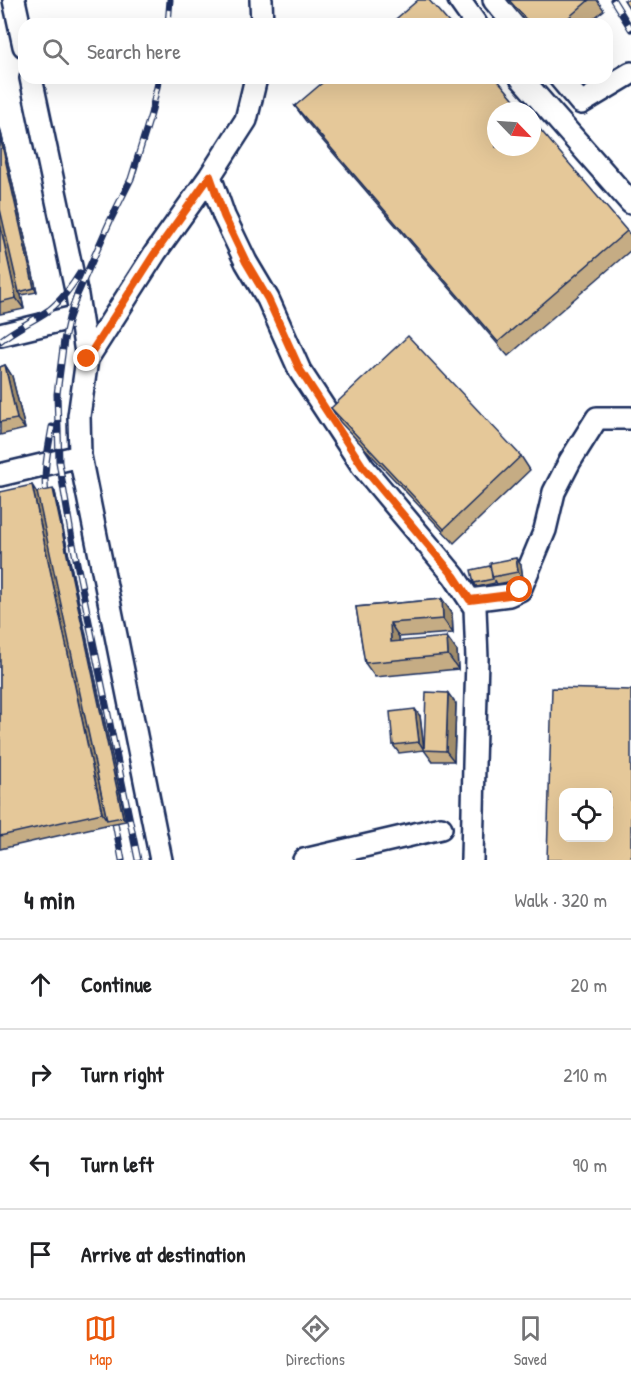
<!DOCTYPE html>
<meta charset="utf-8">
<style>
body{margin:0;font-family:"Patrick Hand",sans-serif;background:#f2f2f2;color:#202124}
.controls{position:absolute;right:18px;bottom:18px;display:grid;overflow:hidden;border-radius:12px;box-shadow:0 6px 24px #0002}
.controls button{width:54px;height:54px;display:grid;place-items:center;padding:0;border:0;border-bottom:2px solid #e0e0e0;background:#fff;color:#202124;font:30px sans-serif}
.compass{position:absolute;left:487px;top:102px;width:54px;height:54px;border-radius:50%;background:#fff;box-shadow:0 6px 24px #0002;rotate:115deg}
.stop{position:absolute;width:18px;height:18px;margin:-14px;border:4px solid #ea580c;border-radius:50%;background:#fff}
.stop.end{background:#ea580c;border-color:#fff;box-shadow:0 2px 6px #0008}
.list{margin:0;padding:0;list-style:none}
h2{display:flex;justify-content:space-between;align-items:center;height:78px;margin:0;padding:0 24px;font-size:26px}
h2 small{font-size:20px;font-weight:400;color:#757577}
.list li{display:grid;grid-template-columns:39px 1fr auto;gap:18px;align-items:center;box-sizing:border-box;height:90px;padding:0 24px;border-top:2px solid #e0e0e0}
.list b{display:block;font-size:22px;white-space:nowrap}
.list em{font-size:20px;font-style:normal;color:#757577}
.icon{flex:none;width:33px;height:33px;fill:none;stroke:currentColor;stroke-width:2;stroke-linecap:round;stroke-linejoin:round}
.map{position:relative;flex:none;width:631px;height:860px;overflow:hidden}
.search{position:absolute;background:#fff;box-shadow:0 6px 24px #0002;left:18px;right:18px;top:18px;height:66px;display:flex;align-items:center;gap:15px;box-sizing:border-box;padding:0 21px;border-radius:18px;color:#757577;font-size:22px}
.sheet{height:438px;background:#fff}
nav{display:flex;justify-content:space-around;align-items:center;box-sizing:border-box;height:84px;border-top:2px solid #e0e0e0;background:#fff;font-size:16px;color:#757577}
nav a{display:grid;justify-items:center;gap:3px}
nav .on{color:#ea580c}
.map>svg:first-child{display:block}
.lines{fill:none;stroke-linecap:round;stroke-linejoin:round}
.minor-casing{stroke:#1b2f5e;stroke-width:26}
.minor{stroke:#fff;stroke-width:21}
.rail-casing{stroke:#1b2f5e;stroke-width:7}
.rail{stroke:#fff;stroke-width:4.5;stroke-dasharray:14;stroke-linecap:butt}
.wall{fill:#c5ac84;stroke:#1b2f5e;stroke-width:1.5}
.shaded-wall{fill:#a08c6b;stroke:#1b2f5e;stroke-width:1.5}
.building{fill:#e5c899;stroke:#1b2f5e;stroke-width:1.5;fill-rule:evenodd}
.route{stroke:#ea580c;stroke-width:8}
</style>
<div class="map">
<svg width="631" height="860" viewBox="0 0 631 860">
<rect width="100%" height="100%" fill="#fff"/>
<filter id="ink" filterUnits="userSpaceOnUse"><feTurbulence type="fractalNoise" baseFrequency=".0167" numOctaves="2"/><feDisplacementMap in="SourceGraphic" scale="12" xChannelSelector="R" yChannelSelector="G"/><feConvolveMatrix kernelMatrix="1 2 1 2 8 2 1 2 1" color-interpolation-filters="sRGB"/></filter>
<g filter="url(#ink)">
<g class="lines">
<defs>
<path id="minor" d="M 14,0 L 24,46
M 261,0 L 262,24
M 459,0 L 476,24
M 494,0 L 514,24
M 31,78 L 77,295 L 87,359
M 521,78 L 631,203
M 560,78 L 581,103 L 631,73
M 210,176 L 224,216 L 246,262 L 268,299 L 300,371 L 363,467 L 454,576 L 475,608 L 477,659 L 474,764 L 472,860
M 0,335 L 79,316
M 0,475 L 80,456
M 470,600 L 509,595 L 520,590 L 545,530 L 554,492 L 570,461 L 597,418 L 631,418
M 161,860 L 80,456 L 79,416 L 87,359 L 155,253 L 210,176 L 246,120 L 256,78
M 304,860 L 441,828"/>
</defs>
<use href="#minor" class="minor-casing"/>
<use href="#minor" class="minor"/>
<defs>
<path id="rail" d="M 613,0 L 631,29
M 168,24 L 170,0
M 0,341 C 15,329 33,321 49,310 C 60,302 73,285 80,273
M 46,494 C 43,472 48,450 52,427
M 115,823 L 122,860
M 138,860 L 72,539 L 59,462 L 57,394 L 64,340 L 69,318 L 77,295 L 110,221 L 131,179 L 151,114 L 159,78"/>
</defs>
<use href="#rail" class="rail-casing"/>
<use href="#rail" class="rail"/>
</g>
<path class="wall" d="M 507,0 L 597,0 L 604,10 L 587,24 L 527,24 Z
M 295,106 L 627,231 L 631,236 L 631,250 L 508,356 L 305,120 Z
M 0,128 L 37,292 L 21,295 L 24,309 L 0,314 Z
M 5,365 L 12,376 L 25,429 L 0,435 L 0,367 Z
M 331,408 L 521,456 L 530,470 L 454,543 L 340,422 Z
M 0,492 L 55,492 L 126,821 L 110,824 L 0,849 Z
M 521,565 L 523,579 L 497,584 L 495,580 L 495,583 L 477,587 L 474,583 Z
M 442,599 L 452,613 L 453,633 L 399,637 L 400,642 L 457,651 L 458,669 L 375,677 L 365,663 L 356,607 Z
M 456,704 L 454,761 L 432,761 L 424,750 L 399,753 L 393,745 L 420,716 L 424,748 Z"/>
<path class="shaded-wall" d="M 0,128 L 37,292 L 34,288 L 0,136 Z
M 0,201 L 19,292 L 21,295 L 24,309 L 16,298 L 0,224 Z
M 5,365 L 12,376 L 25,429 L 17,419 Z
M 32,485 L 39,496 L 107,820 L 102,813 Z
M 53,489 L 55,492 L 126,821 L 123,817 Z
M 516,558 L 521,565 L 523,579 L 518,572 Z
M 442,599 L 452,613 L 453,633 L 443,619 Z
M 390,623 L 399,637 L 400,656 L 391,642 Z
M 447,637 L 457,651 L 458,669 L 448,655 Z
M 448,693 L 456,704 L 454,761 L 446,751 Z
M 415,709 L 420,716 L 424,750 L 419,742 Z"/>
<path class="building" d="M 418,0 L 429,0 L 450,24 L 390,24 Z
M 509,0 L 589,0 L 561,24 L 530,24 Z
M 624,0 L 631,0 L 631,11 Z
M 328,78 L 496,78 L 524,111 L 496,111 L 496,147 L 532,147 L 532,120 L 627,231 L 498,342 L 295,106 Z
M 0,136 L 34,288 L 19,292 L 0,209 Z
M 0,224 L 16,298 L 0,302 Z
M 408,336 L 521,456 L 444,529 L 331,408 Z
M 5,365 L 17,419 L 0,422 L 0,367 Z
M 32,485 L 102,813 L 0,836 L 0,492 Z
M 53,489 L 123,817 L 107,820 L 37,492 Z
M 516,558 L 518,572 L 492,577 L 490,563 Z
M 490,566 L 493,579 L 474,583 L 471,570 Z
M 442,599 L 443,619 L 390,623 L 391,642 L 447,637 L 448,655 L 365,663 L 356,607 Z
M 552,688 L 631,690 L 631,860 L 547,860 ZM 564,792 L 609,792 L 609,837 L 564,837 Z
M 426,692 L 448,693 L 446,751 L 424,750 Z
M 415,709 L 419,742 L 393,745 L 390,712 Z"/>
</g>
<g class="lines" filter="url(#ink)">
<path class="route" d="M 87,359 L 155,253 L 210,176 L 224,216 L 246,262 L 268,299 L 300,370 L 363,467 L 454,576 L 470,600 L 509,595 L 520,590"/>
</g>
</svg>
<div class="controls">
<button><svg class="icon" aria-label="locate" viewBox="0 0 24 24"><circle cx="12" cy="12" r="6"/><path d="M12 2v4M12 18v4M2 12h4M18 12h4"/></svg></button>
</div>
<svg class="compass" viewBox="-18 -18 36 36"><path d="M0-13l5 13h-10z" fill="#e53935"/><path d="M0 13l5-13h-10z" fill="#757577"/></svg>
<div class="stop" style="left:520px;top:590px"></div>
<div class="stop end" style="left:87px;top:359px"></div>
<div class="search"><svg class="icon" aria-label="search" viewBox="0 0 24 24"><circle cx="10" cy="10" r="6"/><path d="M15 15l6 6"/></svg>Search here</div>
</div>
<section class="sheet">
<h2>4 min<small>Walk · 320 m</small></h2>
<ul class="list">
<li><svg class="icon" aria-label="ahead" viewBox="0 0 24 24"><path d="M12 20V5M6 11l6-6 6 6"/></svg><div><b>Continue</b></div><em>20 m</em></li>
<li><svg class="icon" aria-label="right" viewBox="0 0 24 24"><path d="M7 20v-9h11M14 6l5 5-5 5"/></svg><div><b>Turn right</b></div><em>210 m</em></li>
<li><svg class="icon" aria-label="left" viewBox="0 0 24 24"><path d="M17 20v-9H6M10 6l-5 5 5 5"/></svg><div><b>Turn left</b></div><em>90 m</em></li>
<li><svg class="icon" aria-label="arrive" viewBox="0 0 24 24"><path d="M6 21V4h12l-3 4 3 4H6"/></svg><div><b>Arrive at destination</b></div></li>
</ul>
</section>
<nav>
<a class="on"><svg class="icon" aria-label="map" viewBox="0 0 24 24"><path d="M3 6l6-2 6 2 6-2v14l-6 2-6-2-6 2zM9 4v14M15 6v14"/></svg>Map</a>
<a><svg class="icon" aria-label="directions" viewBox="0 0 24 24"><path d="M12 3l9 9-9 9-9-9zM9 14v-3h6M13 9l2 2-2 2"/></svg>Directions</a>
<a><svg class="icon" aria-label="saved" viewBox="0 0 24 24"><path d="M7 4h10v16l-5-4-5 4z"/></svg>Saved</a>
</nav>
